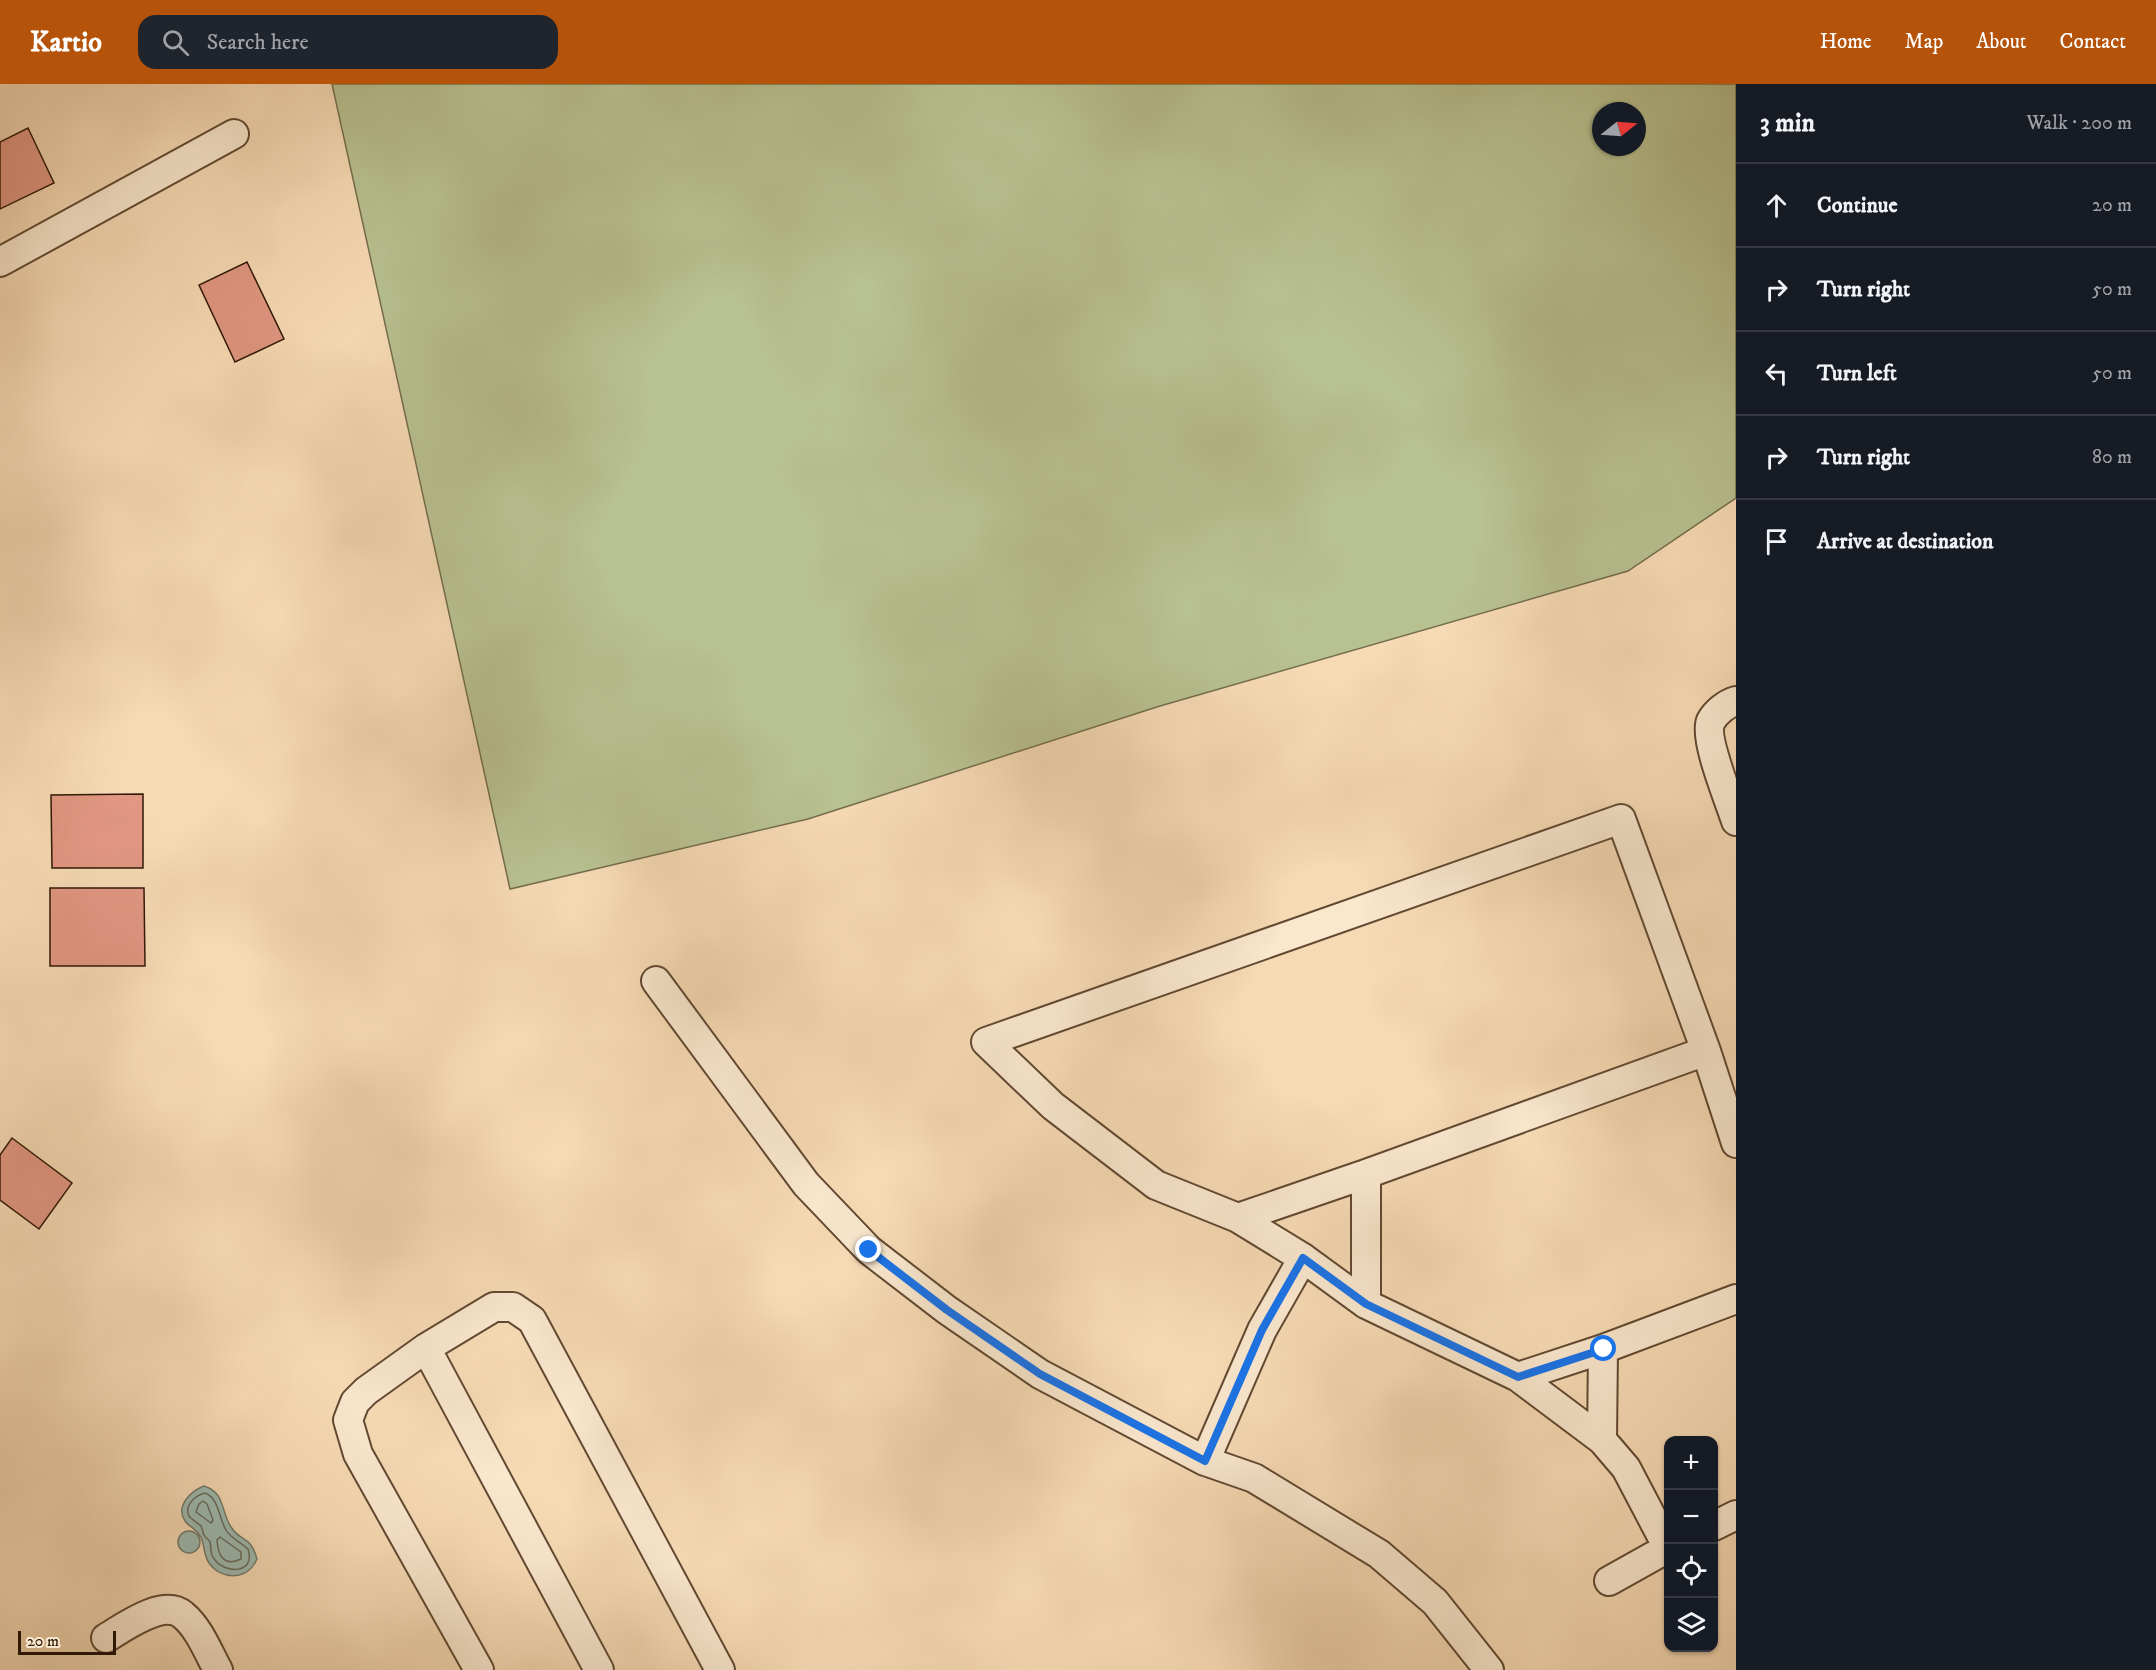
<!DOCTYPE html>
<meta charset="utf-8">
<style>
body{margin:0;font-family:"IM FELL DW Pica",serif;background:#20242c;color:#f1f3f6}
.controls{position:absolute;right:18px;bottom:18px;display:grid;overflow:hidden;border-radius:12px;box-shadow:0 2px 4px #0004}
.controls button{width:54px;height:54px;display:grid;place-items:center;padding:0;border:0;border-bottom:2px solid #363941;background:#171b24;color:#f1f3f6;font:30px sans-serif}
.compass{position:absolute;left:1592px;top:18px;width:54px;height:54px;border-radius:50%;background:#171b24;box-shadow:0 2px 4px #0004;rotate:73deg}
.scale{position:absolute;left:18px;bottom:15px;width:98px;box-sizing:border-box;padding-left:6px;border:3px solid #301907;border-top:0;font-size:16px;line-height:21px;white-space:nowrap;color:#301907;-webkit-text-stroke:4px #f9e7ce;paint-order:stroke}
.stop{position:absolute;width:18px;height:18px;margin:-14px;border:4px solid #1a73e8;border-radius:50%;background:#fff}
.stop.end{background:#1a73e8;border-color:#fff;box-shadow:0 2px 6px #0008}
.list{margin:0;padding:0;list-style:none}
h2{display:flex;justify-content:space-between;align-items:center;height:78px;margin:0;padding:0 24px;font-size:26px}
h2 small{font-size:20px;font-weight:400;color:#9ea1a6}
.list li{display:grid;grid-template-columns:39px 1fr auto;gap:18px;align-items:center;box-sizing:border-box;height:84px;padding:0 24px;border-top:2px solid #363941}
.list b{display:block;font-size:22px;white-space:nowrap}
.list em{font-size:20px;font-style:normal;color:#9ea1a6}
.icon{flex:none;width:33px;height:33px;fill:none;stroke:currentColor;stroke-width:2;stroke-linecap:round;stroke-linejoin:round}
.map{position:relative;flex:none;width:1736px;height:1586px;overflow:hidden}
header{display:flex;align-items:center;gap:36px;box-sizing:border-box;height:84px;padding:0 30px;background:#b45309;color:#fff}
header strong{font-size:28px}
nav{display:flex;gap:33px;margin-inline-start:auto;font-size:21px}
.search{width:420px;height:54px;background:#20242c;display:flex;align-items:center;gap:15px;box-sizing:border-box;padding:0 21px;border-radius:18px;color:#9ea1a6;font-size:22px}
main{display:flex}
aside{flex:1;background:#171b24}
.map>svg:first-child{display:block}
.green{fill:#b8c190;stroke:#746d4c;stroke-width:1.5;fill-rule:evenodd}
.water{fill:#9dbab0;stroke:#717a6c;stroke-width:1.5}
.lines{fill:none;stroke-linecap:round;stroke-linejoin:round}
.shore{stroke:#666a5c;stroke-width:1.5}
.building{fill:#e19782;stroke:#301907;stroke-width:1.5}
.street-casing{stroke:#624932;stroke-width:32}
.street{stroke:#f9e7ce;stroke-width:28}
.route{stroke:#1a73e8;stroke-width:8}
</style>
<header>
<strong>Kartio</strong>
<div class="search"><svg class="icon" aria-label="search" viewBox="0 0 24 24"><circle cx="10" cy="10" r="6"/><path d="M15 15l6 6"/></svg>Search here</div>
<nav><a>Home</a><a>Map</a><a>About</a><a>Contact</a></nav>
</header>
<main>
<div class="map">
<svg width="1736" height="1586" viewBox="0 0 1736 1586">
<rect width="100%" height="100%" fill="#f6dab4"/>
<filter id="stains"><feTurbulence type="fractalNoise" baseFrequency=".00333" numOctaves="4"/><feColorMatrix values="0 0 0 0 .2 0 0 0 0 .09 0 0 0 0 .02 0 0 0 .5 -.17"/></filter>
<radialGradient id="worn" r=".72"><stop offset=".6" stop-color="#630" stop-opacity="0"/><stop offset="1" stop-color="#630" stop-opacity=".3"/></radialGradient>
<path class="green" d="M 332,0 L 1736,0 L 1736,414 L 1628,487 L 1160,622 L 808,735 L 510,805 ZM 1601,27 L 1637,27 L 1637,63 L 1601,63 Z"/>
<path class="water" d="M 204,1402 C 225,1408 221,1428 231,1443 C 241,1459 250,1450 257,1475 C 248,1496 222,1497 209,1479 C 203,1470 205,1462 201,1453 C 195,1443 190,1444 185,1437 C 175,1422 191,1407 204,1402 Z
M178 1458a11 11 0 1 1 22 0a11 11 0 1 1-22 0Z"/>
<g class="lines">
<path class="shore" d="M 205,1409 C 219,1414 219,1435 226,1446 C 231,1455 241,1458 248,1465 C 256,1490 226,1490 215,1476 C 209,1470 212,1465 210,1458 C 209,1455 205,1454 204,1451 C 202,1448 203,1445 201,1442 C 198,1439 192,1436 189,1432 C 184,1421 196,1411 205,1409 Z
M 203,1417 L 207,1420 L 213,1436 L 211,1439 L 196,1428 L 199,1420 Z
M 220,1453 L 241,1468 L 241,1475 C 224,1483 218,1472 217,1456 Z"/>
</g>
<path class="building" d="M 28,44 L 54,99 L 0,125 L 0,58 Z
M 247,178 L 284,255 L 235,278 L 199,201 Z
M 143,710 L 143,784 L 52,784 L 51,711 Z
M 50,804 L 144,804 L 145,882 L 50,882 Z
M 12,1054 L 72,1099 L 39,1145 L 0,1116 L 0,1071 Z"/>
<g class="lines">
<defs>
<path id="street" d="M 0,178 L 234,50
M 1736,617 C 1726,620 1716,628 1711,637 C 1703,653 1730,718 1736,737
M 656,897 L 806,1100 L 869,1166 L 947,1226 L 1040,1290 L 1205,1377 L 1254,1394 L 1379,1470 L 1435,1518 L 1489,1586
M 1366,1090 L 1366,1220
M 1238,1134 L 1366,1090 L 1706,967
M 426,1264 L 599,1586
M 1518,1293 L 1603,1265 L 1736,1215
M 1602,1356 L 1603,1265
M 1205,1377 L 1262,1246 L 1303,1174
M 1714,1442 L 1736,1431
M 1668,1464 L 1626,1384 L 1602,1356 L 1518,1293 L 1366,1220 L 1303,1174 L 1238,1134 L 1156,1101 L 1053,1022 L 986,958 L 1621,735 L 1706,967 L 1736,1059
M 1609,1497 L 1668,1464
M 106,1554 C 123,1544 163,1514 183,1531 C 199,1544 208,1568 218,1586
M 479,1586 L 358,1370 L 348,1336 L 355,1318 L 366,1307 L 426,1264 L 494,1223 L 513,1223 L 532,1236 L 720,1586"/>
</defs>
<use href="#street" class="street-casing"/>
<use href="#street" class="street"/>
</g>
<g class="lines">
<path class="route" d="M 869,1166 L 947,1226 L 1040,1290 L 1205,1377 L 1262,1246 L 1303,1174 L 1366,1220 L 1518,1293 L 1604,1265"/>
</g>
<rect width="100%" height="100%" filter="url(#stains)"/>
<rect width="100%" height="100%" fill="url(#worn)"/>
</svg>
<div class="controls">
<button>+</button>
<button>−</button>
<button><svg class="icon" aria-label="locate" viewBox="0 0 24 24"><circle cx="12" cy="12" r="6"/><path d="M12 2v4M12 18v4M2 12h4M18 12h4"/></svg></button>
<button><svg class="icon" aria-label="layers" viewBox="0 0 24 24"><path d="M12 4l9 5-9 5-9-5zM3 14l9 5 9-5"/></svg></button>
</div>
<svg class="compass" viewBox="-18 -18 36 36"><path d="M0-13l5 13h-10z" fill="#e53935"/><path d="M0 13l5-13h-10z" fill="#9ea1a6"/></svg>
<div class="scale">20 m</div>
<div class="stop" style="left:1604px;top:1265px"></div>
<div class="stop end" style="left:869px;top:1166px"></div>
</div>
<aside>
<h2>3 min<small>Walk · 200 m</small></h2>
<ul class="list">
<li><svg class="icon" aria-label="ahead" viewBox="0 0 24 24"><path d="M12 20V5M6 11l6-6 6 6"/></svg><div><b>Continue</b></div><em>20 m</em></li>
<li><svg class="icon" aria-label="right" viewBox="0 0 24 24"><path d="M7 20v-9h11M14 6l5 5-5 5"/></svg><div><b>Turn right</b></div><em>50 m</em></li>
<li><svg class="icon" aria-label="left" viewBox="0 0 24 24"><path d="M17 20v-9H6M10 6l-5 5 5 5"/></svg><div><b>Turn left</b></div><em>50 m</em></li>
<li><svg class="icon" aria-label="right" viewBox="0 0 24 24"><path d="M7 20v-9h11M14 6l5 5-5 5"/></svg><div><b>Turn right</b></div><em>80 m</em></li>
<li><svg class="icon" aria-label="arrive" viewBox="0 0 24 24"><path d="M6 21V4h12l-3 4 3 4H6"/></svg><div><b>Arrive at destination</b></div></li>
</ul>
</aside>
</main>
